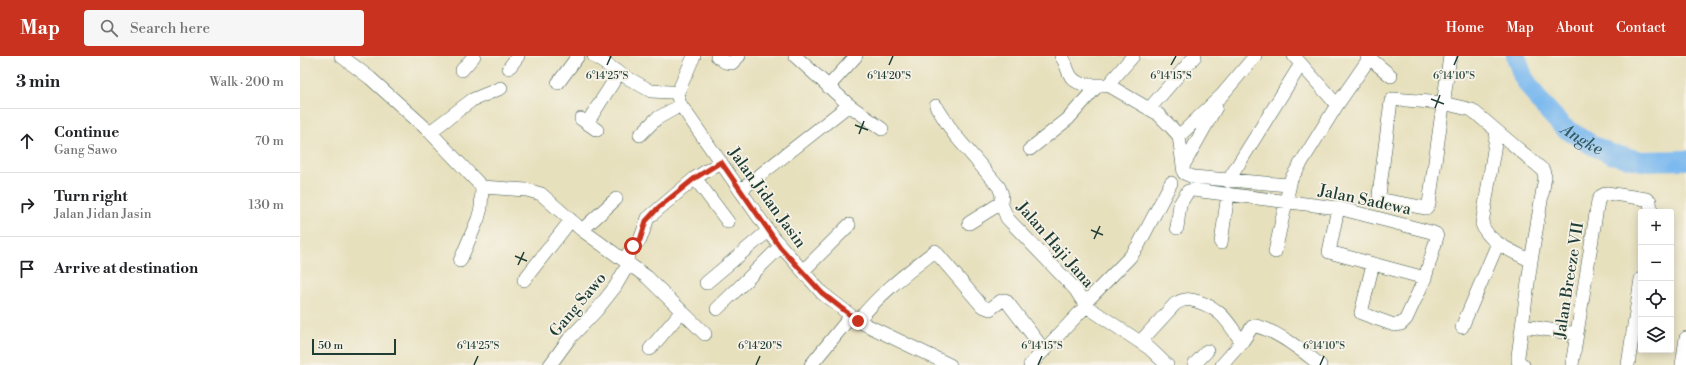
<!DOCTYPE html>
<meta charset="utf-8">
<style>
body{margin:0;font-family:"Libre Bodoni",serif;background:#f6f6f6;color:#202124}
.controls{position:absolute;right:12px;bottom:12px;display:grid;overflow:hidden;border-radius:4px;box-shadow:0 2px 10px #0003}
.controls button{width:36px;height:36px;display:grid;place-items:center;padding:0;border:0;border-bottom:1px solid #e0e0e0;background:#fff;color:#202124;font:20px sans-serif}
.scale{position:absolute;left:12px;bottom:10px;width:84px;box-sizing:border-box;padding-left:4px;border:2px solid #1f3d34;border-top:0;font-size:11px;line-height:14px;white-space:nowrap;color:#1f3d34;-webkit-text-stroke:3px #f7f3e8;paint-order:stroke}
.stop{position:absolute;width:12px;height:12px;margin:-9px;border:3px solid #c8321e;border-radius:50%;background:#fff}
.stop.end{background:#c8321e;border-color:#fff;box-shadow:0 1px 4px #0008}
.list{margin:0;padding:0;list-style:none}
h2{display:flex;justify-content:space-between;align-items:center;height:52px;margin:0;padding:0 16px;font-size:17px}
h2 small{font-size:13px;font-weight:400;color:#757577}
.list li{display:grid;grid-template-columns:26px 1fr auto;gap:12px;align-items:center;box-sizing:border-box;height:64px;padding:0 16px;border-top:1px solid #e0e0e0}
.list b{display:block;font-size:15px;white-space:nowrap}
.list p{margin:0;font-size:13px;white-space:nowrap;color:#757577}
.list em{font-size:13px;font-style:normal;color:#757577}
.icon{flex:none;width:22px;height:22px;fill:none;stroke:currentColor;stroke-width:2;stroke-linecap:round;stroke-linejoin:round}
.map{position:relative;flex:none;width:1386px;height:309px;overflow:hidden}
header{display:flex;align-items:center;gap:24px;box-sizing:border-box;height:56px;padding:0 20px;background:#c8321e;color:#fff}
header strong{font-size:19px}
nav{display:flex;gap:22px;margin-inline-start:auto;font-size:14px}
.search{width:280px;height:36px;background:#f6f6f6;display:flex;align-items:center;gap:10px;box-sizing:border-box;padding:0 14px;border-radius:4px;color:#757577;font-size:15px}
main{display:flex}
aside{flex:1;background:#fff}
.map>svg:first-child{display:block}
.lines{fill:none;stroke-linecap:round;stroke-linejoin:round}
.river{stroke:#7cb9ef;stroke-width:20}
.minor-casing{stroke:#3d5549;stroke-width:14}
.minor{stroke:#fff;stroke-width:13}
.route{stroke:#c8321e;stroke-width:5}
.ticks{fill:none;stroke:#1f3d34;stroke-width:1.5}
.labels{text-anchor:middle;stroke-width:3.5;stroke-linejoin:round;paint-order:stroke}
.street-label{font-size:16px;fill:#1f3d34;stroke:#f7f3e8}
.water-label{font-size:17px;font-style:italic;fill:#365c63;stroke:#f7f3e8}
.ticks-label{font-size:10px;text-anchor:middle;fill:#1f3d34;stroke:#f7f3e8;stroke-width:3.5;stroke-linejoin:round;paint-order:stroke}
</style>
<header>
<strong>Map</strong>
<div class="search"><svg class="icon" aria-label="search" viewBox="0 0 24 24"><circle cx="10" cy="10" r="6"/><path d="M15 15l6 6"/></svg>Search here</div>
<nav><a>Home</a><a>Map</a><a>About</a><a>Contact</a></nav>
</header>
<main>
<aside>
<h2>3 min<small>Walk · 200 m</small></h2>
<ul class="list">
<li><svg class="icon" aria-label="ahead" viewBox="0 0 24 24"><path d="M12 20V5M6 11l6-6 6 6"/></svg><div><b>Continue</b><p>Gang Sawo</p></div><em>70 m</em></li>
<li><svg class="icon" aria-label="right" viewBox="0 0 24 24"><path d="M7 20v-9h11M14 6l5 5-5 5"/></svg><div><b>Turn right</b><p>Jalan Jidan Jasin</p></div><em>130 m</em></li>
<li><svg class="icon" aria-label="arrive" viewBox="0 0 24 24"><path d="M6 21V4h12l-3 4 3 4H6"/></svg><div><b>Arrive at destination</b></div></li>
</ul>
</aside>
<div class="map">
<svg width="1386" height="309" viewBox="0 0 1386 309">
<rect width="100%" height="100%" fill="#f7f3e8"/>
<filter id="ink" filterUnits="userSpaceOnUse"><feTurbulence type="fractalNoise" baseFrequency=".025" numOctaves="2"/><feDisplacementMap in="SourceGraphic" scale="8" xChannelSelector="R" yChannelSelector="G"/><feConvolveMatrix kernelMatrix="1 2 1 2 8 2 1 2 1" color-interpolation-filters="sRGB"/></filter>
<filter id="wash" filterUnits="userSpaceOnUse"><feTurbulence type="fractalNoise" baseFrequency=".012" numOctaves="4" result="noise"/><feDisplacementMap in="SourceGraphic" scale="16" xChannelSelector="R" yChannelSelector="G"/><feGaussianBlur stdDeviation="0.9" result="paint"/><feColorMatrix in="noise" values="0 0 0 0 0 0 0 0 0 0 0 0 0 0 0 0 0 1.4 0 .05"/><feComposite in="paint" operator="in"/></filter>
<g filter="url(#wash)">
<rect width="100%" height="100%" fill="#e7e0bd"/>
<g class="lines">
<path class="river" id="s1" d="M 1216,0 L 1223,21 L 1240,46 L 1263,71 L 1292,89 L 1311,98 L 1342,105 L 1386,104"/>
</g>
</g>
<g filter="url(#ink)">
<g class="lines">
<defs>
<path id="minor" d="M 41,0 L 70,22 L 130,76 L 182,131 L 227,134 L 241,138 L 282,174 L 347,221 L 405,278
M 294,0 L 319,17 L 351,35 L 370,36
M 394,0 L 377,38 L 380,48 L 472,180 L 522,237 L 558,265 L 650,309
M 417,0 L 425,6 L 432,7 L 439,0
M 495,0 L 549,49 L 582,73
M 761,0 C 766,6 766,11 769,17 C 775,31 791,29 804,29
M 994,0 L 1037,49
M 1067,0 L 1091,20
M 1150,0 L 1129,148 L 1126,152 L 1082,144 L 1079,139 L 1091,45 L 1093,43 L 1143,47 L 1172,54 L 1243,114 L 1245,121 L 1231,205 L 1218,300 L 1218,305 L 1223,309
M 209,12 L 218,0
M 162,14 L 174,0
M 258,27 L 278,0
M 808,29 L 858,58 L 871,71 L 879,80 L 884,117 L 893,121 L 988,129
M 808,29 L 833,0
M 528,31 L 556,0
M 636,50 L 654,78 L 699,131 L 702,139 L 701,147 L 707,162 L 775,233 L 786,250 L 849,292 L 867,309
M 849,53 L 895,0
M 281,63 L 297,74
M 287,67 L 319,17
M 1197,75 L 1182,168 C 1188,187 1215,196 1231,205
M 130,76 L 172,44 L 201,32
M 340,79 L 356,63 L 381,49
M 879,80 L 922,39 L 955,0
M 730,93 L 768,63 L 798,29
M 883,110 L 916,51
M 395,122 L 428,166
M 928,125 L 1001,8
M 441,134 L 549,49
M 1038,152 L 1029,196 L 1125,222
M 669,167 L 701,147
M 877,172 L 880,148 L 888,135 L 893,134 L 1038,152 L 1131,176 L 1136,178 L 1137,181 L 1125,222 L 1106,263 L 1101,268 L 1094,269 L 1061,257 L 1073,208
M 282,174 L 316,143
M 921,187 L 928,138
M 975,196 L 991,123 L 1037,49 L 1071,0
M 160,205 L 178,163 L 181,152 L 182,131
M 503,215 L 549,169
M 224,224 L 271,164
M 406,227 L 468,175
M 784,248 L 830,201 L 838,190 L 871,127
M 417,253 L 480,191
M 558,265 C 580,237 607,217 635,195 L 682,250 L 690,253 L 701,245 L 705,244 L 708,247 L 744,294
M 1223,270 L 1277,278
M 1162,271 L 1198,187
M 840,286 L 875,248 C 884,242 889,243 899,246 C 923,254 928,267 942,286
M 350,293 L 382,255
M 250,309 L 269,283 L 296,255 L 315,231 L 326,212 L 328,198 L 333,190 L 340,184 L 348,162 L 395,122 L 421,106
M 511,309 L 551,260
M 730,309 L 786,250
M 894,309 L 907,295
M 922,309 L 942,286 L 952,271 L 955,270 C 974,273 1005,296 1020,309
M 1272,309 L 1298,145 L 1301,140 L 1307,137 L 1346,143 L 1350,145 L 1351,156
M 1328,309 L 1341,223
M 1382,309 L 1386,282"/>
</defs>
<use href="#minor" class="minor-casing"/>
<use href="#minor" class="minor"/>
</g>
</g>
<g class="lines" filter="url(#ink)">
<path class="route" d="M 333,190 L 340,184 L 346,165 L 358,152 L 395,122 L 421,106 L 480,191 L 522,237 L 558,265"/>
</g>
<path class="ticks" d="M 307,9 L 311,0M 589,9 L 593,0M 871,9 L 876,0M 1154,9 L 1158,0M 1131,43 L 1144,48M 1135,52 L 1140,39M 555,69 L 568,74M 559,78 L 564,65M 791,174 L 803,179M 794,183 L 800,170M 215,200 L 227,205M 218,209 L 224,196M 174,309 L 178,300M 456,309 L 460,300M 738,309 L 742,300M 1020,309 L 1024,300"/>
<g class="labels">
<g class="street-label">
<text transform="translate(468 141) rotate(54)" y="6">Jalan Jidan Jasin</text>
<text transform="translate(1065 143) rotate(12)" y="6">Jalan Sadewa</text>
<text transform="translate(756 188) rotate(49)" y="6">Jalan Haji Jana</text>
<text transform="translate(1268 224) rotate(-81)" y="6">Jalan Breeze VII</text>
<text transform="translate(277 248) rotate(-50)" y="6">Gang Sawo</text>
</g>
<g class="water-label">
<text dy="6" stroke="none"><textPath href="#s1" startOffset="109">Angke</textPath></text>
</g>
</g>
<g class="ticks-label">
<text x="589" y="23">6°14'20"S</text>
<text x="1154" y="23">6°14'10"S</text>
<text x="307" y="23">6°14'25"S</text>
<text x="871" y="23">6°14'15"S</text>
<text x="178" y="293">6°14'25"S</text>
<text x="460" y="293">6°14'20"S</text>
<text x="742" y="293">6°14'15"S</text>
<text x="1024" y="293">6°14'10"S</text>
</g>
</svg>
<div class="controls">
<button>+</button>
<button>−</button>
<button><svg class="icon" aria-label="locate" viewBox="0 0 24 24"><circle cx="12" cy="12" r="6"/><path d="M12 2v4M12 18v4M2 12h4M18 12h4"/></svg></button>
<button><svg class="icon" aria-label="layers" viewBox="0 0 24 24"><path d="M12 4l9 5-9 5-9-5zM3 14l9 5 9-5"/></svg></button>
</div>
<div class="scale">50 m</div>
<div class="stop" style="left:333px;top:190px"></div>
<div class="stop end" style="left:558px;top:265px"></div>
</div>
</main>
